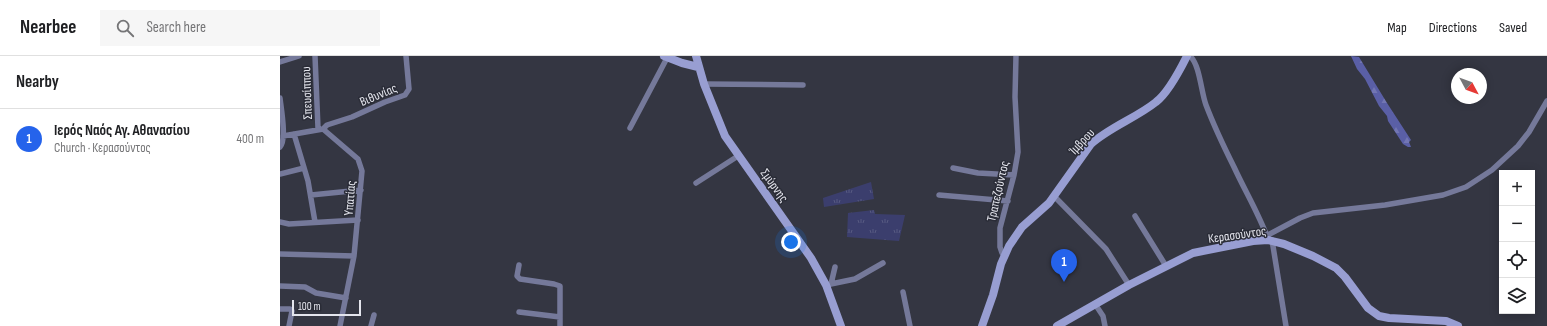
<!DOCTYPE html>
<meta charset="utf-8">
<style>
body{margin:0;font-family:"Sofia Sans Condensed",sans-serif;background:#f6f6f6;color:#202124}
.controls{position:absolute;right:12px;bottom:12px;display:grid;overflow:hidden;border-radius:0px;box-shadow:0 2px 10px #0003}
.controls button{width:36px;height:36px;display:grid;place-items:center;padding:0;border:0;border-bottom:1px solid #e0e0e0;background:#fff;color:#202124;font:20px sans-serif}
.compass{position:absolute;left:1171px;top:12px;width:36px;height:36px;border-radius:50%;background:#fff;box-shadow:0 2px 10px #0003;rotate:131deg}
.scale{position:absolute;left:12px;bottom:10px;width:69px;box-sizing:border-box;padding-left:4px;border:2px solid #e4e5ed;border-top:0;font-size:11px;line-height:14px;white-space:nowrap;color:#e4e5ed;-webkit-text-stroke:3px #2a2c37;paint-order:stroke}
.you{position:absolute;left:511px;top:186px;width:14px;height:14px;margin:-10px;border:3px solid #fff;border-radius:50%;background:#1a73e8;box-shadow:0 0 0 6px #1a73e833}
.badge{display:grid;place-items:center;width:26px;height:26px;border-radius:50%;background:#2563eb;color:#fff;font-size:13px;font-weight:700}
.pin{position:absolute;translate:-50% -33px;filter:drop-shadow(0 1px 2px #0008)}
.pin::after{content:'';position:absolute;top:21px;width:14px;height:12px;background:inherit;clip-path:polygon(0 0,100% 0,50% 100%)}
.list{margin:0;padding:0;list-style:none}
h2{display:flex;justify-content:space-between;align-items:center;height:52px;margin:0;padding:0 16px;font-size:17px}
h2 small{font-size:13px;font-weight:400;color:#757577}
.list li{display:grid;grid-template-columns:26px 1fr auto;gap:12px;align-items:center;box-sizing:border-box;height:60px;padding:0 16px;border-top:1px solid #e0e0e0}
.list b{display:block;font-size:15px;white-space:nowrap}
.list p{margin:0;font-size:13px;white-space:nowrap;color:#757577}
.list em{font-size:13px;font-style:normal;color:#757577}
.icon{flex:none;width:22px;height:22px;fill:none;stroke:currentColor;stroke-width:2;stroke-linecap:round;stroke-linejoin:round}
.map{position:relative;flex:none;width:1267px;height:270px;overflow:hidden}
header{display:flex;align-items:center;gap:24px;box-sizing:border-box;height:56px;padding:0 20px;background:#fff;border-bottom:1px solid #e0e0e0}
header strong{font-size:19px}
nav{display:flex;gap:22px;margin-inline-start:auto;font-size:14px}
.search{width:280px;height:36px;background:#f6f6f6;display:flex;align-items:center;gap:10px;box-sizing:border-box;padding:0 14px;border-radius:0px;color:#757577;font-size:15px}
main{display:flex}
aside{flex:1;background:#fff}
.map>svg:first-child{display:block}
.grass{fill:url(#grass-tufts)}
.forest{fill:url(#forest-firs)}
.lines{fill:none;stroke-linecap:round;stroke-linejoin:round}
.street{stroke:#75799a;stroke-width:5.5}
.secondary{stroke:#989ed2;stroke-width:8}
.labels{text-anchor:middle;stroke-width:3;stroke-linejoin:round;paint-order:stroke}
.street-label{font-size:13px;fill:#e4e5ed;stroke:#2a2c37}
</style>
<header>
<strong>Nearbee</strong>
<div class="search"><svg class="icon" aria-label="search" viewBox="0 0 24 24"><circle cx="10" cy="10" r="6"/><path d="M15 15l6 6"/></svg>Search here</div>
<nav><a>Map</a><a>Directions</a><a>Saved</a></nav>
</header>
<main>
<aside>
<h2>Nearby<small></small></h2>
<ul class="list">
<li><span class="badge">1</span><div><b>Ιερός Ναός Αγ. Αθανασίου</b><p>Church · Κερασούντος</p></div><em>400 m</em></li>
</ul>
</aside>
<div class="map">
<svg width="1267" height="270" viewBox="0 0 1267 270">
<defs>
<pattern id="grass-tufts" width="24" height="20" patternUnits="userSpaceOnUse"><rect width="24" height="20" fill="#3b3e6d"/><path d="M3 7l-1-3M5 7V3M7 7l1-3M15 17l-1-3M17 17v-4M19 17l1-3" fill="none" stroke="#575a82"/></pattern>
<pattern id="forest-firs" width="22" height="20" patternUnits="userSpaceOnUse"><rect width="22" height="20" fill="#5a5fa6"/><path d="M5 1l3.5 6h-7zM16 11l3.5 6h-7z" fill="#7276b3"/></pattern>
</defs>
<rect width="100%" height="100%" fill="#343642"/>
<path class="grass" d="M 591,126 L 594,143 L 544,151 L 543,142 Z
M 594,154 L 595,158 L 625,159 L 619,185 L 567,181 L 568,157 Z"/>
<path class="forest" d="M 1071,0 L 1079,1 L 1107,47 L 1131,84 L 1129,86 L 1131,91 L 1128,91 L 1123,88 L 1108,65 L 1107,60 L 1099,50 L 1085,23 L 1077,13 Z"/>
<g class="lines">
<path class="street" d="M 35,0 L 38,72
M 910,0 C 920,9 921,36 926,49 C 934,70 944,91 954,111 C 965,135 979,158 988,183
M 0,6 L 19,0
M 424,28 L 523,29
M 0,42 C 1,52 7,84 0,91
M 350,72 L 387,2
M 43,73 L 47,69 L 72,61 L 105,46 L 125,39 L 129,33 L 126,0
M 14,78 L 28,125 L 35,166
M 3,80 L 43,73 L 78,103 L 82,115 L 74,200 L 60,270
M 673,112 L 698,117 L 734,119
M 0,118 L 24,112
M 416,127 L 458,100
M 31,139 L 81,134
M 659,139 L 728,145
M 774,140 L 826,193 L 849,229
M 855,160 L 886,210
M 0,166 L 9,168 L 78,164
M 986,180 L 1020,162 L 1033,157 L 1105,149 L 1163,139 L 1186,131 L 1212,114 L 1238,90 L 1249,76 L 1267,45
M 992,184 L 1006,270
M 0,198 L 74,200
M 724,199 L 722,197 L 720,191 L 720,172 L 734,119 L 738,96 L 735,41 L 736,0
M 239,209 L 237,220 L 240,223 L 274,228 L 280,230 L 280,270
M 551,228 L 555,211
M 546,229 L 575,223 L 603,207
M 0,230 L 25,231 L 36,237 L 66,242
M 623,236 L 630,270
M 815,248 L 823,260 L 825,270
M 0,253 L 10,253 L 12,255 L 9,270
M 239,256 L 280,261
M 91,270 L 94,259"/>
<path class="secondary" d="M 384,0 L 402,7 L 418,11
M 416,0 L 424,28 L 445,80 L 531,202 L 546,229 L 561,270
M 702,270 L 713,239 L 721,208 L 729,190 L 742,171 L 769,147 L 811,88 C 830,71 856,62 876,46 C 888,37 900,14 907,0
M 777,270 L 849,229 L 913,197 L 973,185 L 988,184 L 1004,188 L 1033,200 L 1056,212 L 1065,221 L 1088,252 L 1099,260 L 1109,262 L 1166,265 L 1178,270"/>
</g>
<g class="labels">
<g class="street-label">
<text transform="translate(26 37) rotate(-92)" y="5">Σπευσίππου</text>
<text transform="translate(98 38) rotate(-23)" y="5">Βιθυνίας</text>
<text transform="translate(801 85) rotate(-47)" y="5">Ίμβρου</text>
<text transform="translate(495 129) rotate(54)" y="5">Σμύρνης</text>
<text transform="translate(717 135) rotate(-77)" y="5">Τραπεζούντος</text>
<text transform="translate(69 142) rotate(-85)" y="5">Υπατίας</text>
<text transform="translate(957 178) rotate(-8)" y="5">Κερασούντος</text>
</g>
</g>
</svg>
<div class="controls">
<button>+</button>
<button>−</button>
<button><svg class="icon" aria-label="locate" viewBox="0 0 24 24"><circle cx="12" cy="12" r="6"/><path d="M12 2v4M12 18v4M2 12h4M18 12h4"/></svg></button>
<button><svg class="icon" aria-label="layers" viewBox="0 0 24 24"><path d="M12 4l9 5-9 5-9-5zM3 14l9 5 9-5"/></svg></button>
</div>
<svg class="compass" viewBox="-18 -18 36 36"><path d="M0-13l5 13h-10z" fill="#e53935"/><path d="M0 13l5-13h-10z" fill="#757577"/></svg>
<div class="scale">100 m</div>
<div class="you"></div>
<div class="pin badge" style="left:784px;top:226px">1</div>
</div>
</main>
